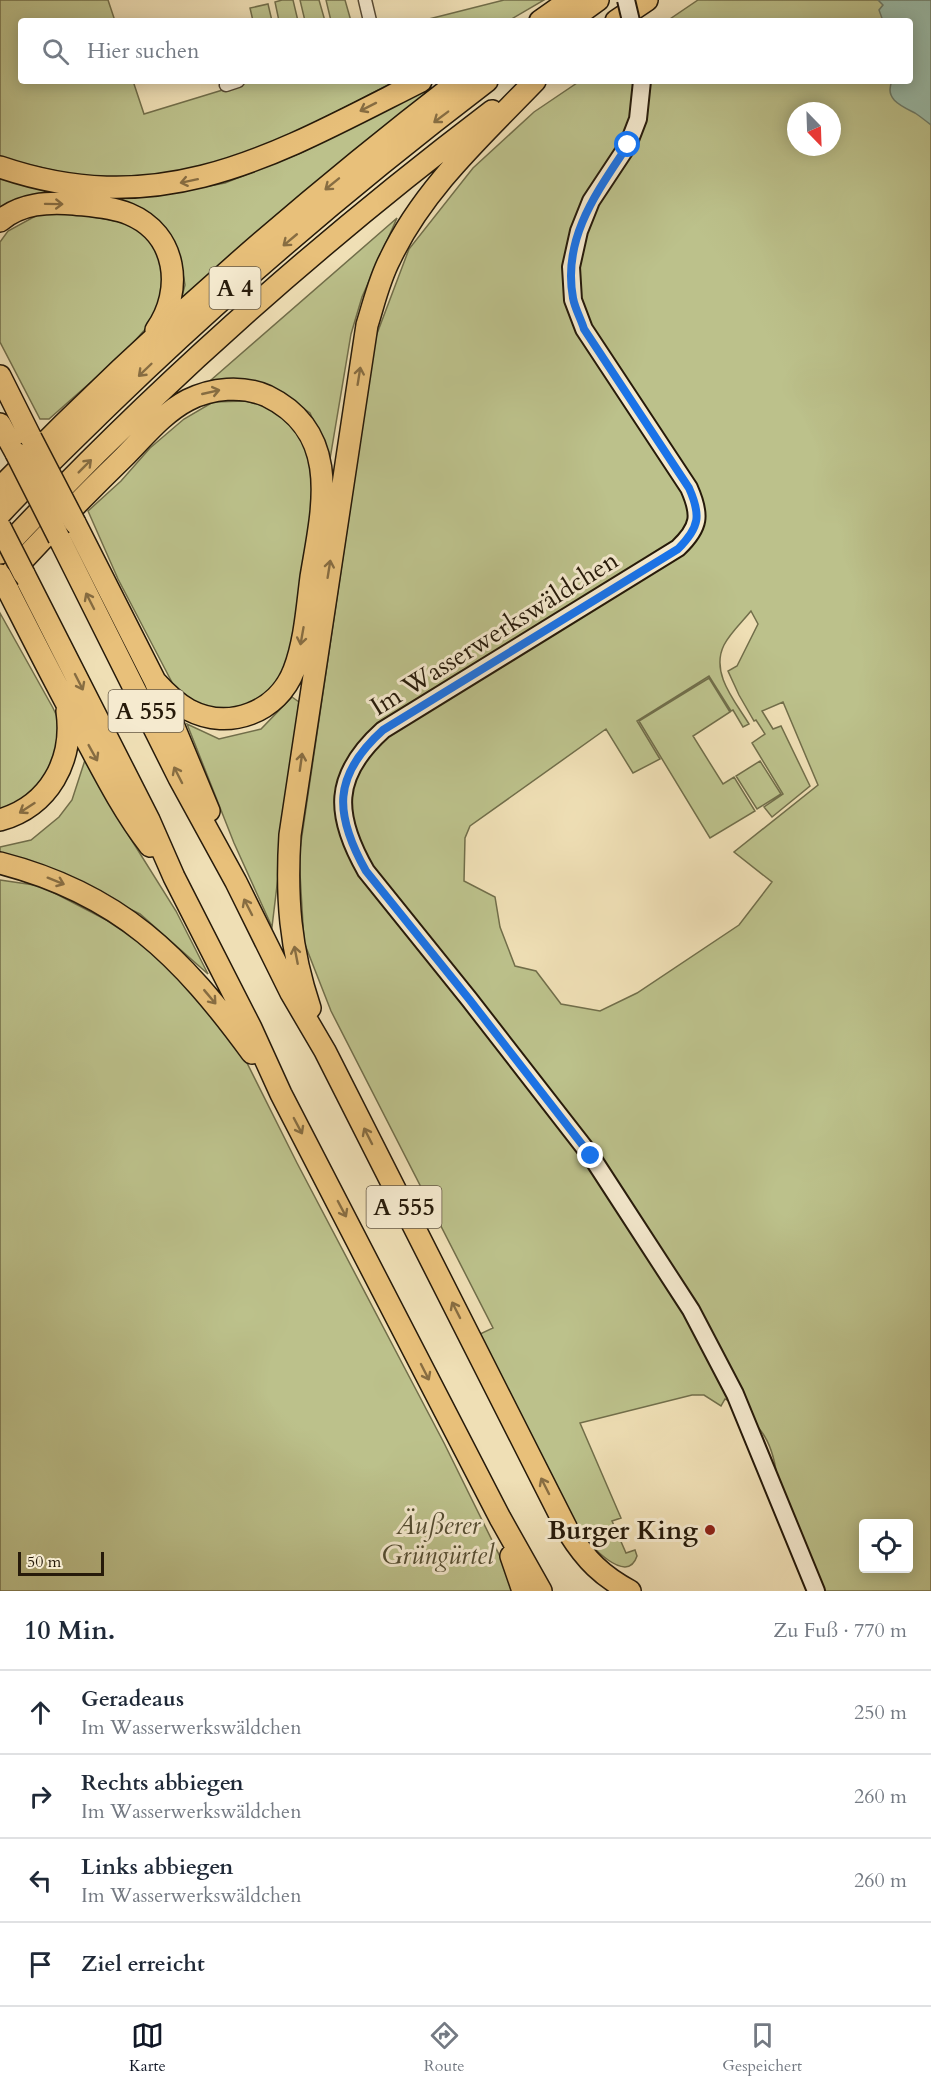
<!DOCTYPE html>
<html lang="de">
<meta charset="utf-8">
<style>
body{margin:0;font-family:Cardo,serif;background:#f2f2f3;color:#1f2937}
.controls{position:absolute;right:18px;bottom:18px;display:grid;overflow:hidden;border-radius:6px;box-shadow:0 3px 15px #0003}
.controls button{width:54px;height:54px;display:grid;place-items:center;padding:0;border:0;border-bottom:2px solid #e0e1e3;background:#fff;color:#1f2937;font:30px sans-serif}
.compass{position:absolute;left:787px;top:102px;width:54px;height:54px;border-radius:50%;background:#fff;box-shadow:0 3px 15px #0003;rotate:157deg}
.scale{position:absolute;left:18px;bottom:15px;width:86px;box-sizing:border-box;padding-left:6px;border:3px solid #261a0a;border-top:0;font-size:16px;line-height:21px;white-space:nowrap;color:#261a0a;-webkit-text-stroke:4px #f5eacf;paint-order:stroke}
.stop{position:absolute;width:18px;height:18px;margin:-14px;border:4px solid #1a73e8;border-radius:50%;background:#fff}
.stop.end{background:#1a73e8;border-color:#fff;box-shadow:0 2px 6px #0008}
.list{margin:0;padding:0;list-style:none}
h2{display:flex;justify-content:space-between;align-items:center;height:78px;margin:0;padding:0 24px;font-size:26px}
h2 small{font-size:20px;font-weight:400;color:#747a83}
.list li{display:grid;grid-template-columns:39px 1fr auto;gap:18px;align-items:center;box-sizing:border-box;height:84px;padding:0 24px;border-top:2px solid #e0e1e3}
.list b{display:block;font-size:22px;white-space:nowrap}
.list p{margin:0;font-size:20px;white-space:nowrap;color:#747a83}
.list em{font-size:20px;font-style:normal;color:#747a83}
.icon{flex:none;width:33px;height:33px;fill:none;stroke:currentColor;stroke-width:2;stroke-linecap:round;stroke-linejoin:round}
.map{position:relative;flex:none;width:931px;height:1591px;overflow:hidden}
.search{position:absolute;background:#fff;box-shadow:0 3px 15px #0003;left:18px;right:18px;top:18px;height:66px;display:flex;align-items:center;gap:15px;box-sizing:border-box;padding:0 21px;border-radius:6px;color:#747a83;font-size:22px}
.sheet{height:414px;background:#fff}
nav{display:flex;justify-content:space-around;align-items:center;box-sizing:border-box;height:84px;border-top:2px solid #e0e1e3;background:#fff;font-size:16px;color:#747a83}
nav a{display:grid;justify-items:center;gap:3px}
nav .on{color:#111827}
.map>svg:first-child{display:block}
.green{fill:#bcc18b;stroke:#716e4a;stroke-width:1.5;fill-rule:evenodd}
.water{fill:#9abdab;stroke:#6c7c6b;stroke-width:1.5}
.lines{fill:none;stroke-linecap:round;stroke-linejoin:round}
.street-casing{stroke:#584b35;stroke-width:15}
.secondary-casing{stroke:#261a0a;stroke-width:20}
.highway-casing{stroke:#261a0a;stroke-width:24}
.street{stroke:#f5eacf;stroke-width:12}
.secondary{stroke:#f5eacf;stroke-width:16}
.highway{stroke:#e8c07a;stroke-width:21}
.secondary-bridge-casing{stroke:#261a0a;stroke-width:20;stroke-linecap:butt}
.highway-bridge-casing{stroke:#261a0a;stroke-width:24;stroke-linecap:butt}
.secondary-bridge{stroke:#f5eacf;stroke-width:16}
.highway-bridge{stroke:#e8c07a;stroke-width:21}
.oneway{stroke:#876d42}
.route{stroke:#1a73e8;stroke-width:8}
.poi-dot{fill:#8f2418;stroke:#f5eacf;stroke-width:2}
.labels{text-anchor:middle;stroke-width:6;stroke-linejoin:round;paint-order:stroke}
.shield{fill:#f5eacf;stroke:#645845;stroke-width:1.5}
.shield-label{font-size:24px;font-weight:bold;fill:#261a0a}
.street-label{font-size:26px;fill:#261a0a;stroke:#f5eacf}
.park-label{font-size:26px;font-style:italic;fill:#534c31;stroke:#f5eacf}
.poi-label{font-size:26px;font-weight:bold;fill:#261a0a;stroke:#f5eacf;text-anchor:end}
</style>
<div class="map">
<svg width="931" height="1591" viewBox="0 0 931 1591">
<rect width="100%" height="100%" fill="#efdfb5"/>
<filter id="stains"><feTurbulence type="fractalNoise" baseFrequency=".00333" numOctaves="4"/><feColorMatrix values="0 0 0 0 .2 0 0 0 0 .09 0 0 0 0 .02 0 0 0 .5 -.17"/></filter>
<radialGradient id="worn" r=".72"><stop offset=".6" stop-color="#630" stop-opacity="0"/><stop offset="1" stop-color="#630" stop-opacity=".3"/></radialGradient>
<path class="green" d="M 0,0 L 108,0 L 115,21 L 21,21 L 21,81 L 133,81 L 144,114 L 252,81 L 396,81 C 304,127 220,179 113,178 C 74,177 37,167 0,157 Z
M 282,0 L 293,0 L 298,21 L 279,21 L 275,2 Z
M 300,0 L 319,0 L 325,21 L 305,21 Z
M 326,0 L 345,0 L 351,21 L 331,21 Z
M 504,0 L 544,0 L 508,21 L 421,21 Z
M 698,0 L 931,0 L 931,1591 L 824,1591 L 777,1477 C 775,1461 771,1444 761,1431 C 754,1422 753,1421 749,1410 L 725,1399 L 721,1406 L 704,1395 L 692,1395 L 580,1423 L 621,1518 L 612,1521 L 626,1553 L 635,1550 L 637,1556 C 627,1587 588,1543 580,1532 L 480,1334 L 493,1328 L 331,1011 L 304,942 L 299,856 L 375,339 L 409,249 L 473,168 L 534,112 L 580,81 L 910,81 L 910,21 L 667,21 ZM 796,111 L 832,111 L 832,147 L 796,147 ZM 751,611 L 758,624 L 737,666 L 728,671 L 739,695 L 754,721 L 756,720 L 765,734 L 752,743 L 783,794 L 764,807 L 772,817 L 810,786 L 781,726 L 773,729 L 762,711 L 783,702 L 818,785 L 734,852 L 772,882 L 739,925 L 637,993 L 600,1011 L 561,1004 L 536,971 L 515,966 L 500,927 L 495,897 L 464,881 L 465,838 L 470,826 L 606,729 L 633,773 L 660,759 L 637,721 L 709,676 L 731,711 L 733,710 L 743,727 L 749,724 C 735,701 710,673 724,645 C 730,633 743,621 751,611 ZM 864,1524 L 908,1524 L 908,1568 L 864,1568 Z
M 268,4 L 272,21 L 253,21 L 250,8 Z
M 430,87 L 434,89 L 180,304 L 185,285 L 181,262 L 139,208 L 0,211 L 0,177 L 57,192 L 115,198 L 188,190 L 225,183 L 303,152 Z
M 41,213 L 77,214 L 132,224 L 152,243 L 165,266 L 164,291 L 156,317 L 125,352 L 49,419 L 40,419 L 0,342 L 0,242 L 8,231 Z
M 397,218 L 362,297 L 351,334 L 330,459 L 310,413 L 284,395 L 250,381 L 211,380 Z
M 246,401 L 265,406 L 288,421 L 306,448 L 315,484 L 294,644 L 286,673 L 266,698 L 245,707 L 209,710 L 176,690 L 118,579 L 88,511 L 121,481 L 150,448 L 184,419 L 213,402 Z
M 0,613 L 53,708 L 60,723 L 62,743 L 45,783 L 0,813 Z
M 709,678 L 730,712 L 693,736 L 723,784 L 734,777 L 755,811 L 710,838 L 639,721 Z
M 292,697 L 299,702 L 272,927 L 234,843 L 187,724 L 219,739 L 261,729 Z
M 85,760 L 129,836 L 176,911 L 208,974 L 140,914 L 42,866 L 0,857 L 0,847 L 31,840 L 59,817 L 72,800 Z
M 760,761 L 781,794 L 757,809 L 736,776 Z
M 0,880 L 41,886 L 118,926 L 154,951 L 182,978 L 238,1045 L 297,1163 L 444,1443 L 517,1591 L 0,1591 Z"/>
<path class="water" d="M 878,0 L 931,0 L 931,125 C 926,121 921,117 915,113 C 901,106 884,99 892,81 L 910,81 L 910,21 L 883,21 L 879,10 L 883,5 Z"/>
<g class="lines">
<defs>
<path id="street" d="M 365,0 L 370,21
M 226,85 L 238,81"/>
<path id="secondary" d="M 642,81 L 638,119 L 628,145 L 591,201 L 579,231 L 571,267 L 573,300 L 584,329 L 689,488 C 701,515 700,527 678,548 L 383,730 C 332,776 334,815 366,871 L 469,999 L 591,1156 L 691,1310 L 735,1394 L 816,1591"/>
<path id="highway" d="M 540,21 L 570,0
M 569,21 L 598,0
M 616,21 L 647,0
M 0,167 C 164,223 278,153 421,81
M 0,221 C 21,203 48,202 74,204 C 92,206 112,207 129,214 C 177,234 184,290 156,330
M 0,376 L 31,438
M 0,424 L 16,453
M 0,488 C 142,342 298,205 459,81
M 0,514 C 36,475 74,439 112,402 C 231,287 356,181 487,81
M 75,523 L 155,681 L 209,811
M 59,538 L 179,778 L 236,882 L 291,993 L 325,1051 L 569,1533 C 586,1560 602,1576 630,1591
M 0,553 C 151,391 317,244 492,111
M 24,574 L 149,820 L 174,877 L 251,1028 L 281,1094 L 500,1518 L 541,1591
M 7,577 C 45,536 84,496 124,457 C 144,437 163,413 188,400 C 212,388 242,385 267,396 C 343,433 322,510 311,577 C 307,608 305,641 294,670 C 278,712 229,731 189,710 C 176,703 165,692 155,681
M 8,590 C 35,643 61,695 90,747 C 108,781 126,815 150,846
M 0,820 C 49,806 74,761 67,711
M 0,863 C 120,894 181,956 252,1053
M 310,1008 C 290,949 286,897 290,835 L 367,325 C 374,303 379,280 390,259 C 423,189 482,136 535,81
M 511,1556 L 523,1591"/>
</defs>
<use href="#street" class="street-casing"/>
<use href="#secondary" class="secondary-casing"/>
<use href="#highway" class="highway-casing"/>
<use href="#street" class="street"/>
<use href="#secondary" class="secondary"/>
<use href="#highway" class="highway"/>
<defs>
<path id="secondary-bridge" d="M 626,0 L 631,21"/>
<path id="highway-bridge" d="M 31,438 L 75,523
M 16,453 L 59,538
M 0,527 L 24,574
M 0,575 L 8,590"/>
</defs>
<use href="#secondary-bridge" class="secondary-bridge-casing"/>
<use href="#highway-bridge" class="highway-bridge-casing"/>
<use href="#secondary-bridge" class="secondary-bridge"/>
<use href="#highway-bridge" class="highway-bridge"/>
</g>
<defs><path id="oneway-shaft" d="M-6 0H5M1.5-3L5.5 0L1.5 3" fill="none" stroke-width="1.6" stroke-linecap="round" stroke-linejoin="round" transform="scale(1.5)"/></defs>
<g class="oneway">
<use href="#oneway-shaft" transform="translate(368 107) rotate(153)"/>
<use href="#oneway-shaft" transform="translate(441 117) rotate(143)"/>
<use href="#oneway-shaft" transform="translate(189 181) rotate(168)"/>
<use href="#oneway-shaft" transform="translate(332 184) rotate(141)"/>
<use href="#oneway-shaft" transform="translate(54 204) rotate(1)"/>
<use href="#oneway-shaft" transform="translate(290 240) rotate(140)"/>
<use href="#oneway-shaft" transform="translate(145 370) rotate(136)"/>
<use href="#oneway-shaft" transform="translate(359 376) rotate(-81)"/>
<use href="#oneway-shaft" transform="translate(211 392) rotate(-13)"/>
<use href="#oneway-shaft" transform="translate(85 466) rotate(-45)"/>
<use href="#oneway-shaft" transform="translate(329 569) rotate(-81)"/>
<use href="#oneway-shaft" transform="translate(90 601) rotate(-117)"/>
<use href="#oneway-shaft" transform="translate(302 636) rotate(100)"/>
<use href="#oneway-shaft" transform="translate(79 682) rotate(63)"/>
<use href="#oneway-shaft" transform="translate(93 753) rotate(61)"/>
<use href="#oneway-shaft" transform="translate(301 762) rotate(-82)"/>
<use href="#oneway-shaft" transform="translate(178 775) rotate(-117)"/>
<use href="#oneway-shaft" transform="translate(27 808) rotate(147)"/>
<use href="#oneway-shaft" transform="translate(56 881) rotate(22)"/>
<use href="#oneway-shaft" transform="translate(248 907) rotate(-117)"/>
<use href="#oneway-shaft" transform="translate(296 955) rotate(-101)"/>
<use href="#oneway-shaft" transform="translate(210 997) rotate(50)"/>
<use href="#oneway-shaft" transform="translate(298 1126) rotate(62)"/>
<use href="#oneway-shaft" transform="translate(368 1136) rotate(-117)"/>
<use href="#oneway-shaft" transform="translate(342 1209) rotate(62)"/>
<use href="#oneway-shaft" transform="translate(456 1310) rotate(-117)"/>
<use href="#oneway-shaft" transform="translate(425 1372) rotate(63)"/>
<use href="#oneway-shaft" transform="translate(545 1486) rotate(-117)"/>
</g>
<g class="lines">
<path class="route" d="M 591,1156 L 469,999 L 366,871 C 334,814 332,776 383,730 L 678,549 C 700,527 701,515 689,488 L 584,329 C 581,319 575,309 573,298 C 562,238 597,192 628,145"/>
</g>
<circle class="poi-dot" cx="710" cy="1530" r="6"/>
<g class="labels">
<g class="shield">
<rect x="209.5" y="267" width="51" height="42" rx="4.5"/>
<rect x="108.5" y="690" width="75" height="42" rx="4.5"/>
<rect x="366.5" y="1186" width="75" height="42" rx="4.5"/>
</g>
<g class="shield-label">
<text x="235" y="296">A 4</text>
<text x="146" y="719">A 555</text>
<text x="404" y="1215">A 555</text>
</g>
<g class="street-label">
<text transform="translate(494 633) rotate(-32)" y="9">Im Wasserwerkswäldchen</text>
</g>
<g class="park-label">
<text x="438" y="1534">Äußerer<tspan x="438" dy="30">Grüngürtel</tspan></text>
</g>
<g class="poi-label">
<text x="698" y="1539">Burger King</text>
</g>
</g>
<rect width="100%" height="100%" filter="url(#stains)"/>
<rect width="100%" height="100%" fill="url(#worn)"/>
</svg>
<div class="controls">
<button><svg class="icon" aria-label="locate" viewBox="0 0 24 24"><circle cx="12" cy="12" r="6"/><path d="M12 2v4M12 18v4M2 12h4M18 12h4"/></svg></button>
</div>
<svg class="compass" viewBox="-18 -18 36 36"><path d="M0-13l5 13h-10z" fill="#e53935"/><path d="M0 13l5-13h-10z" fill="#747a83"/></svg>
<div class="scale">50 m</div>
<div class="stop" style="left:628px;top:145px"></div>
<div class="stop end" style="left:591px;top:1156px"></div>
<div class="search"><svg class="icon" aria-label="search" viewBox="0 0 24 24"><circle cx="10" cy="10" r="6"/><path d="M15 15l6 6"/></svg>Hier suchen</div>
</div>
<section class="sheet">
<h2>10 Min.<small>Zu Fuß · 770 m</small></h2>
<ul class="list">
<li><svg class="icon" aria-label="ahead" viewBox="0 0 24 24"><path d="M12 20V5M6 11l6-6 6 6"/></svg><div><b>Geradeaus</b><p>Im Wasserwerkswäldchen</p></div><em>250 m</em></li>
<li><svg class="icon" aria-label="right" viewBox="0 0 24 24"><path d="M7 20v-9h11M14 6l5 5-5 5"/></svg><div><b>Rechts abbiegen</b><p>Im Wasserwerkswäldchen</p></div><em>260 m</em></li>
<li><svg class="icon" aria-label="left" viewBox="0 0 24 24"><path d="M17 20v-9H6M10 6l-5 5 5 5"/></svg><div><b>Links abbiegen</b><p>Im Wasserwerkswäldchen</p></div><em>260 m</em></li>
<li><svg class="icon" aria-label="arrive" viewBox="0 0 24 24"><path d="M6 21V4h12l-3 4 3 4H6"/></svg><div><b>Ziel erreicht</b></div></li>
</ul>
</section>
<nav>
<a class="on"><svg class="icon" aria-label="map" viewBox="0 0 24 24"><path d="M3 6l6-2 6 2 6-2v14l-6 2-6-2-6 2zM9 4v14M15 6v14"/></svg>Karte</a>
<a><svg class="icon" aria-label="directions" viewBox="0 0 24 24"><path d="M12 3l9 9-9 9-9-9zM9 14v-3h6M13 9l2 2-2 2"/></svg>Route</a>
<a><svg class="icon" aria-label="saved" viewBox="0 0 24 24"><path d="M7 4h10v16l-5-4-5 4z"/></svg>Gespeichert</a>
</nav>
